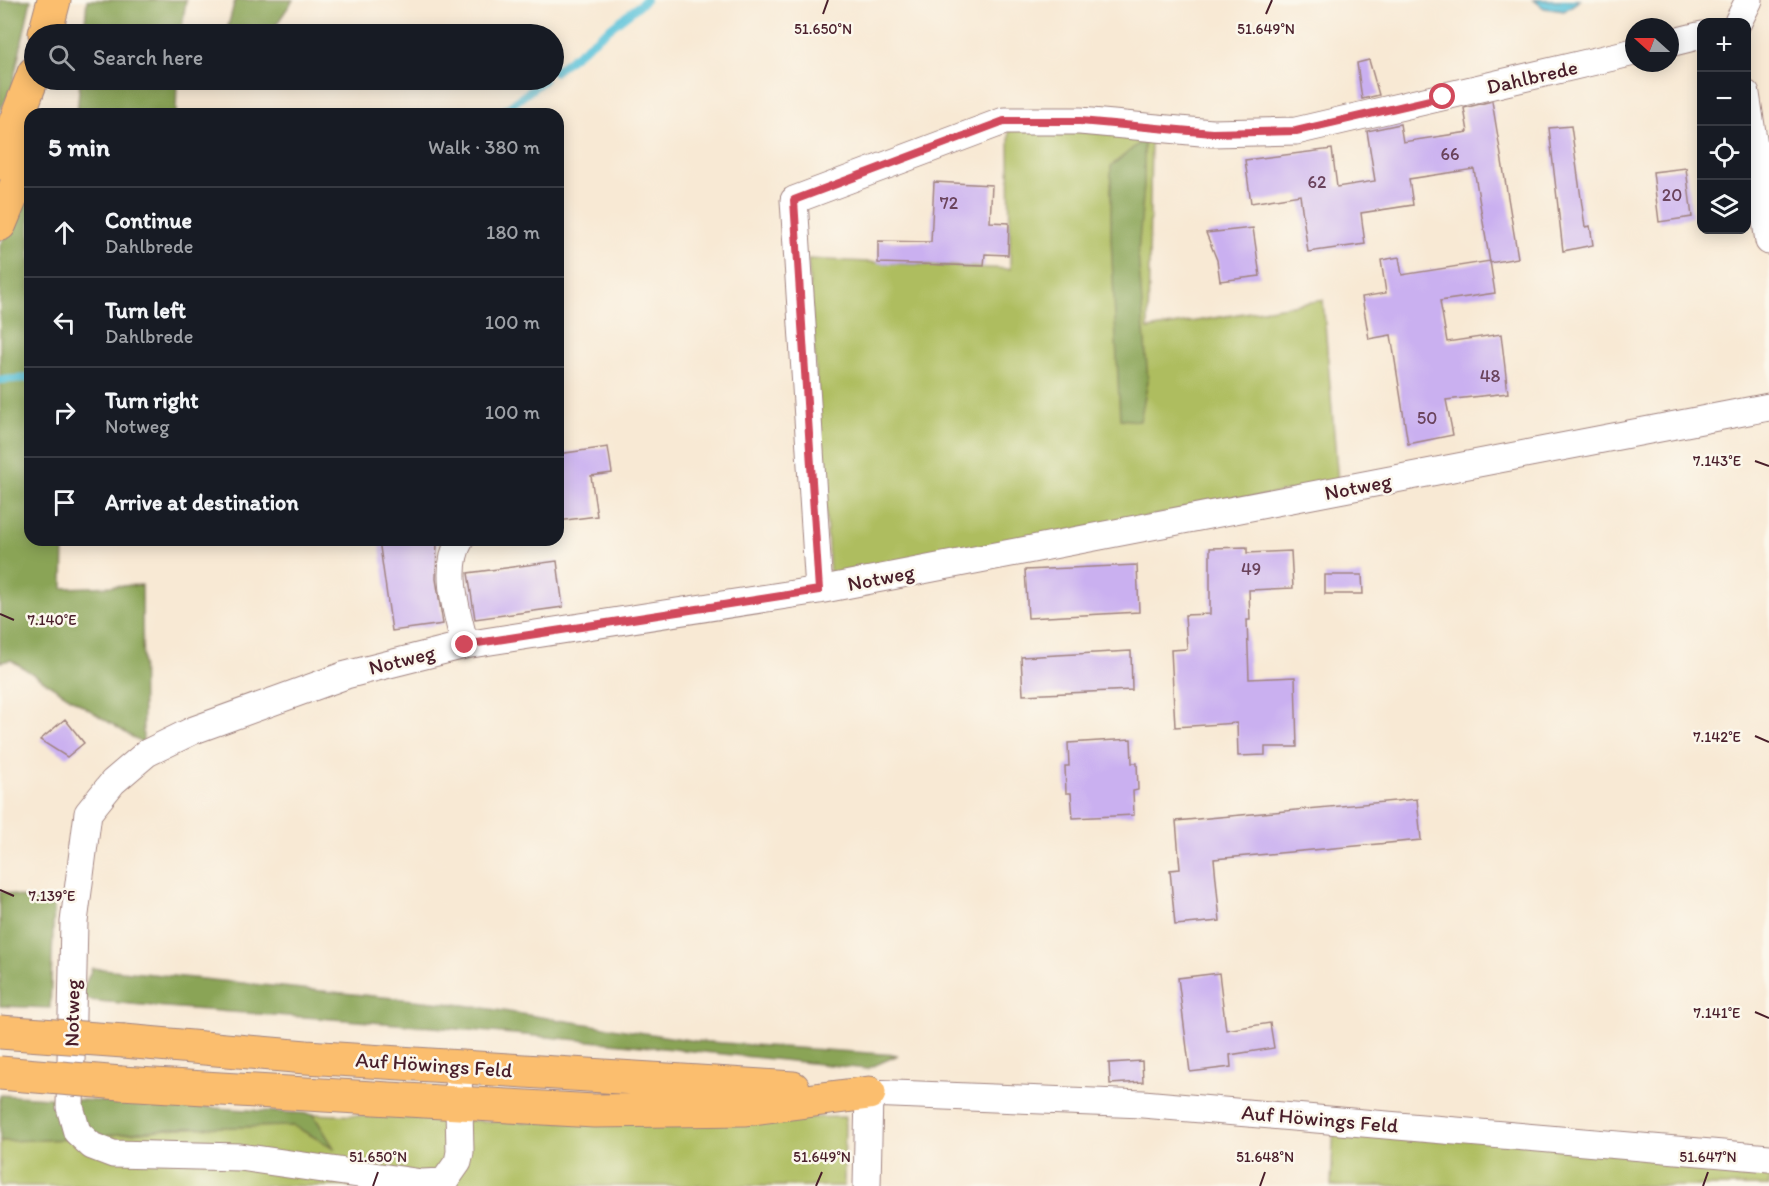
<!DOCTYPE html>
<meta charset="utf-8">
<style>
body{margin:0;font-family:Itim,sans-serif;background:#20242c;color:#f1f3f6}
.controls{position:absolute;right:18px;top:18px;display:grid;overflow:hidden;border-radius:12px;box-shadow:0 3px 15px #0003}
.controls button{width:54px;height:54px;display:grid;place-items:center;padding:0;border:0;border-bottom:2px solid #363941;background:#171b24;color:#f1f3f6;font:30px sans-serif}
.compass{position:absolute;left:1625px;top:18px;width:54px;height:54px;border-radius:50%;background:#171b24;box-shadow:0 3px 15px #0003;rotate:291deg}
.stop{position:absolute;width:18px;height:18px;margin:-14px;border:4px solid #d1495b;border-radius:50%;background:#fff}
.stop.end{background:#d1495b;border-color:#fff;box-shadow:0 2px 6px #0008}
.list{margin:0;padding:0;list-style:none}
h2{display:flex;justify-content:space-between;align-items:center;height:78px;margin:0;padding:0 24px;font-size:26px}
h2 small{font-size:20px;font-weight:400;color:#9ea1a6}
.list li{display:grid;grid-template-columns:39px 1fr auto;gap:18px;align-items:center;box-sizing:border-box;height:90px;padding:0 24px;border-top:2px solid #363941}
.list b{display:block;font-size:22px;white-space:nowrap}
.list p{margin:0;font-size:20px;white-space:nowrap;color:#9ea1a6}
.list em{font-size:20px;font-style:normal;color:#9ea1a6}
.icon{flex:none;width:33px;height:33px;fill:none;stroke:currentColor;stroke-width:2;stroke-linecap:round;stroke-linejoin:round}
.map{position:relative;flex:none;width:1769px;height:1186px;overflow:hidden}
.search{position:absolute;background:#171b24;box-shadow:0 3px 15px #0003;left:24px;top:24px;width:540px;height:66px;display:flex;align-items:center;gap:15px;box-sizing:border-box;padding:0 21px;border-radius:33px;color:#9ea1a6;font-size:22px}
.panel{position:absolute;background:#171b24;box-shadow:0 3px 15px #0003;left:24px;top:108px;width:540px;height:438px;border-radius:18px}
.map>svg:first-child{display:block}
.green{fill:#aebd5f;stroke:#7c6e45;stroke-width:1.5}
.forest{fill:#8aa456;stroke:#6a6240;stroke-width:1.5}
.water{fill:#5cc3da;stroke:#537182;stroke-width:1.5}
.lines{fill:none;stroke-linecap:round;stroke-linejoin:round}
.stream{stroke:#5cc3da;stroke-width:8}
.building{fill:#cab0f0}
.minor-casing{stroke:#a18480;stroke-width:29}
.major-casing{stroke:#a18480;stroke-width:35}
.minor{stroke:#fff;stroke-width:27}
.major{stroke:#fbbe6e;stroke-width:33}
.major-bridge-casing{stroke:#a18480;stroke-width:35;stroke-linecap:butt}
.major-bridge{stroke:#fbbe6e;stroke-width:33}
.route{stroke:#d1495b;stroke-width:8}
.ticks{fill:none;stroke:#4a1f2b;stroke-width:2}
.labels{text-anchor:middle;stroke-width:5;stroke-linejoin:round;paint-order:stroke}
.number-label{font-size:18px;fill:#6a435c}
.street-label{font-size:21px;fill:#4a1f2b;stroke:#fbf7ec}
.ticks-label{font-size:15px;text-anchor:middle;fill:#4a1f2b;stroke:#fbf7ec;stroke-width:5;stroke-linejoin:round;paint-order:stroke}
</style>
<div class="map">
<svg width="1769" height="1186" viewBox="0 0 1769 1186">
<rect width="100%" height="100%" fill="#fbf7ec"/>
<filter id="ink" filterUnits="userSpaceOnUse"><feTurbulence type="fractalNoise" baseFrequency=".0167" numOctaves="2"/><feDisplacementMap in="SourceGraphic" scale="12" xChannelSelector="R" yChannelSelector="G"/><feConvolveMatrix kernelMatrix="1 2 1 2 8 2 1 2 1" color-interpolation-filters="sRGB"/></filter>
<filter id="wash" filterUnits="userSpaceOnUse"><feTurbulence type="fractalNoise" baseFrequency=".008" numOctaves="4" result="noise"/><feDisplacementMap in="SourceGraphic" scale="24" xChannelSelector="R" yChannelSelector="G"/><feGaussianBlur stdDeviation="1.35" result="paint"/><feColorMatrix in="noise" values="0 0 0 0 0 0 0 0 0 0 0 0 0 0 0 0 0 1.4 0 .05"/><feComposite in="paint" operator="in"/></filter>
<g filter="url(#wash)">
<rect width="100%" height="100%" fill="#f8e9d4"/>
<path class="green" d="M 1009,127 L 1151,136 L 1148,329 L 1323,300 L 1338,482 L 830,575 L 808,259 L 1010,269 Z
M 313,1114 L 513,1122 L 845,1117 L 844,1186 L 0,1186 L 0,1141 L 73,1139 L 177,1128 L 294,1126 L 333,1147 Z
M 1334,1120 L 1769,1158 L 1769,1186 L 1331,1186 Z"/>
<path class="forest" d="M 0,0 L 31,0 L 12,87 L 0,112 Z
M 87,0 L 186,0 L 181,34 L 84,34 Z
M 235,0 L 293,0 L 270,34 L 226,34 Z
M 80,80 L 177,80 L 176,114 L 77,114 Z
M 1144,139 L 1144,186 L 1138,253 L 1148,381 L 1140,421 L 1120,419 L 1111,238 L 1111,166 Z
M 30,183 L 30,540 L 64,540 L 63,588 L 142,585 L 143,744 L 11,660 L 0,662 L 0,245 Z
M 0,891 L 54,906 L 50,1008 L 0,1006 Z
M 92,968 L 464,1005 L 696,1041 L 898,1055 L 867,1069 C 698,1051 528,1034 358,1021 C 265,1014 172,1009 79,999 Z
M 0,1095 L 313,1114 L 334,1148 L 294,1126 L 177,1128 L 73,1139 L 0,1141 Z"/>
<path class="water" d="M 1534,0 L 1580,0 L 1564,11 L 1544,8 Z"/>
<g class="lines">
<path class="stream" d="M 554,72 L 646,0
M 500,114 L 544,80
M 0,380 L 30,378"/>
</g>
<g id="blocks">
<path class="building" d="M 1369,60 L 1379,95 L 1362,99 L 1357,63 Z
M 1492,101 L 1518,258 L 1490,263 L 1474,169 L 1409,179 L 1413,205 L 1361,213 L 1365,244 L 1308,252 L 1300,195 L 1251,203 L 1245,160 L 1332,149 L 1337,187 L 1375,181 L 1367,131 L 1400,124 L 1403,142 L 1468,132 L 1464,108 Z
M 1571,126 L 1585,227 L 1590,226 L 1593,245 L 1563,251 L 1549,128 Z
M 1686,168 L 1692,217 L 1659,222 L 1653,172 Z
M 934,182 L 992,185 L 990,222 L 1009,223 L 1008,255 L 985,254 L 984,266 L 878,263 L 878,241 L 931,242 Z
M 1253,228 L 1260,276 L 1220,281 L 1217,260 L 1206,233 Z
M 1399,257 L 1402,275 L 1490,261 L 1495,293 L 1440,301 L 1447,342 L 1501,334 L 1508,393 L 1446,400 L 1453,435 L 1408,444 L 1391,335 L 1369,339 L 1362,297 L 1386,293 L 1381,260 Z
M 608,447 L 612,473 L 591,476 L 597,516 L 558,521 L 558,454 Z
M 379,540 L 437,540 L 436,579 L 443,624 L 392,631 Z
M 1247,547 L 1247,553 L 1291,551 L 1293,588 L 1249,590 L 1250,620 L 1247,620 L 1249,679 L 1295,677 L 1297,747 L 1265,747 L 1265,755 L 1238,756 L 1237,723 L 1175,727 L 1171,650 L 1187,649 L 1185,615 L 1210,614 L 1210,548 Z
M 557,561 L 563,607 L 475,619 L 468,573 Z
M 1137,565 L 1139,612 L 1028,618 L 1025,570 Z
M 1325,575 L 1362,575 L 1363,594 L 1325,594 Z
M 1131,651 L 1132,690 L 1023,695 L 1021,657 Z
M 65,719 L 84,743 L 67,757 L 40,740 Z
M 1131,739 L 1132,763 L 1137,763 L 1138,790 L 1133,791 L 1134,815 L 1073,818 L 1071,793 L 1066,793 L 1065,766 L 1069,766 L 1068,743 Z
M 1417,799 L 1421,840 L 1214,859 L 1220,921 L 1175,925 L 1170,870 L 1180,869 L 1176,821 Z
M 1219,973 L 1226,1030 L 1270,1023 L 1274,1048 L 1230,1055 L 1231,1067 L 1190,1072 L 1178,978 Z
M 1142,1061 L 1143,1082 L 1110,1084 L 1109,1063 Z"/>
</g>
</g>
<g filter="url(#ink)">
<use href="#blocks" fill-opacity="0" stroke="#a18480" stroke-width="1.5"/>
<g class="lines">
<defs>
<path id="minor" d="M 1738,22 L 1749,0
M 1670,43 L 1702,35
M 1746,94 L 1769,241
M 460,540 C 443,569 457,613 465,645
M 819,590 L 794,200 L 1004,121 L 1080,121 L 1212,133 L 1296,131 L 1634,52
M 458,1066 L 460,1152 L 458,1162 L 444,1182 L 422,1183 L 240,1157 L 113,1154 L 92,1146 L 77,1132 L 70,1107 L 74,922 L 88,813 L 113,782 L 147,753 L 194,730 L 346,675 L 465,645 L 819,590 L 1769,407
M 867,1186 L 869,1093 L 1143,1104 L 1769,1158"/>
<path id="major" d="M 45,34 L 54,0
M 0,163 L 34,73
M 0,224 L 30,152
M 124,1041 L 306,1057 L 793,1088
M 121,1083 L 594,1111 L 745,1109 L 869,1093"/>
</defs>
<use href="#minor" class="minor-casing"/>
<use href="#major" class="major-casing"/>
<use href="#minor" class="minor"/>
<use href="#major" class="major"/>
<defs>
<path id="major-bridge" d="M 0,1032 L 124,1041
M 0,1073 L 121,1083"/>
</defs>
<use href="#major-bridge" class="major-bridge-casing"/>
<use href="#major-bridge" class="major-bridge"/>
</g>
</g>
<g class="lines" filter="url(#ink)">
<path class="route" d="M 465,645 L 819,590 L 794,200 L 1004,121 L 1080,121 L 1212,133 L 1296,131 L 1443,97"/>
</g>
<path class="ticks" d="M 823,14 L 828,0M 1266,14 L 1272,0M 1755,461 L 1769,466M 0,614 L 14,620M 1755,736 L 1769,742M 0,890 L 14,896M 1755,1012 L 1769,1018M 373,1186 L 378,1172M 816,1186 L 822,1172M 1260,1186 L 1265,1172M 1703,1186 L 1708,1172"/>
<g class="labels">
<g class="number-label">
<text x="1450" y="160">66</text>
<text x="1317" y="188">62</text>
<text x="1672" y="201">20</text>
<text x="949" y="209">72</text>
<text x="1490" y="382">48</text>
<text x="1427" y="424">50</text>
<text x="1251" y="575">49</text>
</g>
<g class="street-label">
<text transform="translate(1532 77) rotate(-13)" y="7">Dahlbrede</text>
<text transform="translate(1358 487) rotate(-11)" y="7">Notweg</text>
<text transform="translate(881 578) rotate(-11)" y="7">Notweg</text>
<text transform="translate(402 660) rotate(-14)" y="7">Notweg</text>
<text transform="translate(72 1013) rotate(-89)" y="7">Notweg</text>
<text transform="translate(434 1065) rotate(4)" y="7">Auf Höwings Feld</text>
<text transform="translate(1320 1119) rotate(5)" y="7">Auf Höwings Feld</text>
</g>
</g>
<g class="ticks-label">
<text x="823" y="34">51.650°N</text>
<text x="1266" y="34">51.649°N</text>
<text x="1717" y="466">7.143°E</text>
<text x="52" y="625">7.140°E</text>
<text x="1717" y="742">7.142°E</text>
<text x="52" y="901">7.139°E</text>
<text x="1717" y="1018">7.141°E</text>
<text x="378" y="1162">51.650°N</text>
<text x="822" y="1162">51.649°N</text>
<text x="1265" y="1162">51.648°N</text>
<text x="1708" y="1162">51.647°N</text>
</g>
</svg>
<div class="controls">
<button>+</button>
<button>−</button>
<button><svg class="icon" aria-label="locate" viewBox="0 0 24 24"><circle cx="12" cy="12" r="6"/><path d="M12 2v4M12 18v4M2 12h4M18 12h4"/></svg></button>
<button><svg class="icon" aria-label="layers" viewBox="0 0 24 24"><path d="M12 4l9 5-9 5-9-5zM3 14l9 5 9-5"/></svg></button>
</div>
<svg class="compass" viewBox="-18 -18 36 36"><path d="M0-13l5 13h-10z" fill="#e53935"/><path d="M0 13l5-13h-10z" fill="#9ea1a6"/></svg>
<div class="stop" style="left:1443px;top:97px"></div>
<div class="stop end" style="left:465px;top:645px"></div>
<div class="search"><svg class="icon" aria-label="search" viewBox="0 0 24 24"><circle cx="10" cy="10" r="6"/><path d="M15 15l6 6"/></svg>Search here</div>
<section class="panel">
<h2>5 min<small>Walk · 380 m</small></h2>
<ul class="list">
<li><svg class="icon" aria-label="ahead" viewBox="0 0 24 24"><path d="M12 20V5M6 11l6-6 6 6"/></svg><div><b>Continue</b><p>Dahlbrede</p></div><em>180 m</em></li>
<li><svg class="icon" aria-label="left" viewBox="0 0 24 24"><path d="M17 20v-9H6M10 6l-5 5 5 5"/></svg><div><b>Turn left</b><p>Dahlbrede</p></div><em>100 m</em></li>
<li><svg class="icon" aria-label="right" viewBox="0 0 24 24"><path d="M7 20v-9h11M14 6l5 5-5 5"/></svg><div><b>Turn right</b><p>Notweg</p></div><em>100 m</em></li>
<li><svg class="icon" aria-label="arrive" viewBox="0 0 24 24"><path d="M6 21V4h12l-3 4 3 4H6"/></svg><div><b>Arrive at destination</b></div></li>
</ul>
</section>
</div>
